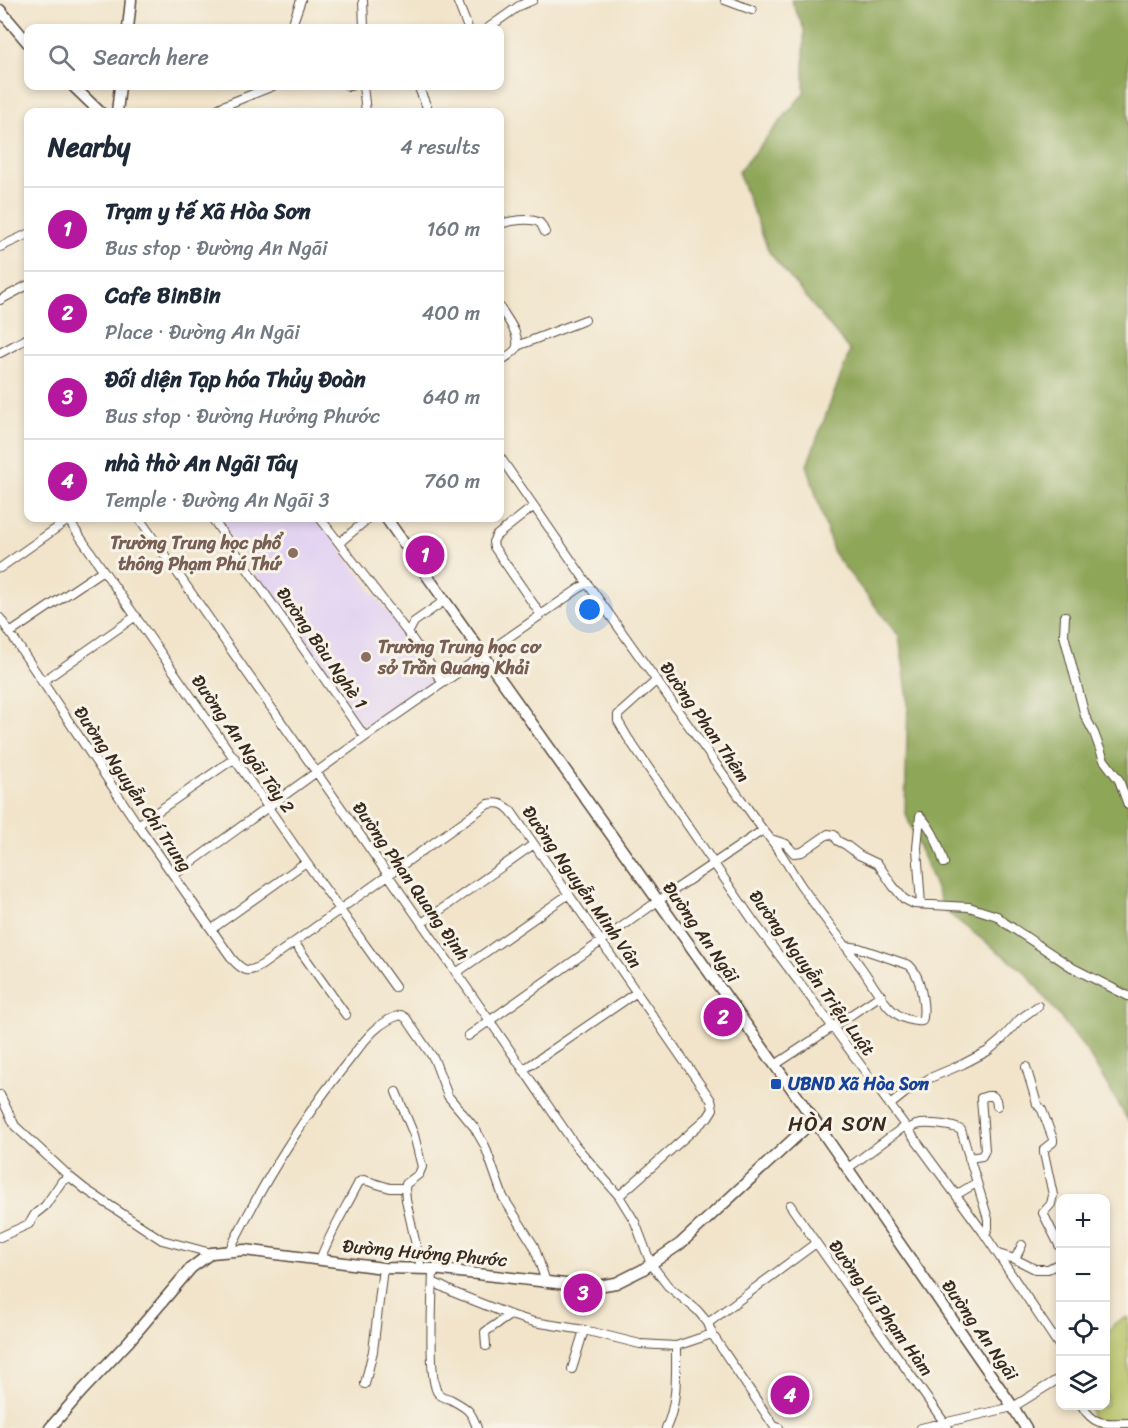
<!DOCTYPE html>
<meta charset="utf-8">
<style>
body{margin:0;font-family:Sriracha,sans-serif;background:#f6f6f7;color:#1f2937}
.controls{position:absolute;right:18px;bottom:18px;display:grid;overflow:hidden;border-radius:12px;box-shadow:0 3px 9px #0003}
.controls button{width:54px;height:54px;display:grid;place-items:center;padding:0;border:0;border-bottom:2px solid #e0e1e3;background:#fff;color:#1f2937;font:30px sans-serif}
.you{position:absolute;left:590px;top:610px;width:21px;height:21px;margin:-15px;border:4px solid #fff;border-radius:50%;background:#1a73e8;box-shadow:0 0 0 9px #1a73e833}
.badge{display:grid;place-items:center;width:39px;height:39px;border-radius:50%;background:#b5179e;color:#fff;font-size:20px;font-weight:700}
.pin{position:absolute;translate:-50% -50%;border:3px solid #fff;box-shadow:0 2px 6px #0006}
.list{margin:0;padding:0;list-style:none}
h2{display:flex;justify-content:space-between;align-items:center;height:78px;margin:0;padding:0 24px;font-size:26px}
h2 small{font-size:20px;font-weight:400;color:#747a83}
.list li{display:grid;grid-template-columns:39px 1fr auto;gap:18px;align-items:center;box-sizing:border-box;height:84px;padding:0 24px;border-top:2px solid #e0e1e3}
.list b{display:block;font-size:22px;white-space:nowrap}
.list p{margin:0;font-size:20px;white-space:nowrap;color:#747a83}
.list em{font-size:20px;font-style:normal;color:#747a83}
.icon{flex:none;width:33px;height:33px;fill:none;stroke:currentColor;stroke-width:2;stroke-linecap:round;stroke-linejoin:round}
.map{position:relative;flex:none;width:1128px;height:1428px;overflow:hidden}
.search{position:absolute;background:#fff;box-shadow:0 3px 9px #0003;left:24px;top:24px;width:480px;height:66px;display:flex;align-items:center;gap:15px;box-sizing:border-box;padding:0 21px;border-radius:12px;color:#747a83;font-size:22px}
.panel{position:absolute;background:#fff;box-shadow:0 3px 9px #0003;left:24px;top:108px;width:480px;height:414px;border-radius:12px}
.map>svg:first-child{display:block}
.built{fill:#e3d3f2}
.green{fill:#b3c062;stroke:#777540;stroke-width:1.5}
.forest{fill:#8ea658;stroke:#64683b;stroke-width:1.5}
.lines{fill:none;stroke-linecap:round;stroke-linejoin:round}
.street-casing{stroke:#564638;stroke-width:10}
.secondary-casing{stroke:#564638;stroke-width:13}
.street{stroke:#fff;stroke-width:8}
.secondary{stroke:#fff;stroke-width:10}
.education-dot{fill:#8d6e63;stroke:#f7f3e8;stroke-width:2}
.transit-dot{fill:#1a4fb4;stroke:#f7f3e8;stroke-width:2}
.labels{text-anchor:middle;stroke-width:6;stroke-linejoin:round;paint-order:stroke}
.education-label{font-size:18px;font-weight:bold;fill:#785e54;stroke:#f7f3e8;text-anchor:end}
.street-label{font-size:18px;fill:#3b2a1e;stroke:#f7f3e8}
.transit-label{font-size:18px;font-weight:bold;fill:#164399;stroke:#f7f3e8;text-anchor:start}
.quarter-label{font-size:21px;letter-spacing:1.5px;fill:#3b2a1e;stroke:#f7f3e8}
</style>
<div class="map">
<svg width="1128" height="1428" viewBox="0 0 1128 1428">
<rect width="100%" height="100%" fill="#f7f3e8"/>
<filter id="ink" filterUnits="userSpaceOnUse"><feTurbulence type="fractalNoise" baseFrequency=".0167" numOctaves="2"/><feDisplacementMap in="SourceGraphic" scale="12" xChannelSelector="R" yChannelSelector="G"/><feConvolveMatrix kernelMatrix="1 2 1 2 8 2 1 2 1" color-interpolation-filters="sRGB"/></filter>
<filter id="wash" filterUnits="userSpaceOnUse"><feTurbulence type="fractalNoise" baseFrequency=".008" numOctaves="4" result="noise"/><feDisplacementMap in="SourceGraphic" scale="24" xChannelSelector="R" yChannelSelector="G"/><feGaussianBlur stdDeviation="1.35" result="paint"/><feColorMatrix in="noise" values="0 0 0 0 0 0 0 0 0 0 0 0 0 0 0 0 0 1.4 0 .05"/><feComposite in="paint" operator="in"/></filter>
<g filter="url(#wash)">
<rect width="100%" height="100%" fill="#f1e4ca"/>
<path class="built" d="M 217,518 L 319,518 L 433,676 L 431,683 L 367,726 L 360,725 Z"/>
<path class="green" d="M 1128,1317 L 1128,1428 L 1093,1428 L 1090,1406 L 1106,1406 L 1106,1336 L 1115,1323 Z"/>
<path class="forest" d="M 791,0 L 1128,0 L 1128,1120 L 1088,1053 L 1025,972 L 945,911 L 905,812 L 908,699 L 899,636 L 834,554 L 807,465 L 850,351 L 769,252 L 738,172 L 804,93 L 804,29 Z"/>
</g>
<g filter="url(#ink)">
<g class="lines">
<defs>
<path id="street" d="M 363,0 L 364,28
M 457,0 L 468,28
M 725,0 L 752,10
M 291,28 L 301,0
M 488,28 L 519,6 L 533,0
M 348,86 L 351,86
M 363,86 L 366,112
M 418,86 L 429,112
M 211,112 L 223,106 L 273,86
M 500,224 C 509,221 531,217 540,223 C 542,225 543,229 545,232
M 0,247 L 28,234
M 0,300 L 28,285
M 500,307 C 506,318 522,336 516,349 C 512,354 505,358 500,361
M 517,346 L 585,320
M 0,353 L 28,338
M 500,457 L 587,583 L 763,830 C 779,847 789,868 802,887 C 821,914 841,939 860,966 C 870,979 881,1001 893,1011 C 901,1018 912,1022 922,1021 C 926,1011 921,982 915,973 C 914,970 911,967 909,965 L 859,948 L 845,946
M 534,506 L 496,536 L 493,542 L 494,547 L 541,615
M 67,518 L 306,862 L 395,987
M 139,518 L 490,1021 L 575,1145 L 619,1196 L 635,1222 L 651,1264 L 668,1286 L 697,1310 L 708,1323 L 712,1334 L 774,1426 L 779,1428
M 212,518 L 365,737
M 320,518 L 408,633 L 443,683
M 339,543 L 369,518
M 0,568 L 71,518
M 1065,616 L 1064,635 L 1085,716 L 1094,733 L 1104,760 L 1119,780 L 1128,805
M 0,618 L 138,825 L 233,960 C 244,972 249,973 262,965 L 488,804 C 498,802 503,803 511,811 L 711,1100 L 713,1109 L 708,1117 L 619,1196
M 10,633 L 103,570
M 408,633 L 414,622 L 444,601
M 657,680 L 618,715 L 618,721 L 628,738 L 754,922 L 832,1026 L 983,1232 L 1060,1347
M 42,682 L 136,616
M 138,825 L 235,758
M 771,839 L 786,844 L 794,853 L 802,852 L 828,834 L 834,835 L 838,841 L 846,845 L 859,855 L 878,864 L 893,886 L 904,899 L 914,904 L 969,907 L 997,916 L 1005,923 L 1073,968 L 1128,996
M 174,875 L 365,737 L 587,583
M 921,905 L 917,848 L 920,816 C 933,829 939,846 944,863
M 422,923 L 534,844
M 212,929 L 306,862
M 294,942 L 346,1015
M 456,973 L 569,894
M 468,1036 L 658,901 L 763,830
M 775,1065 L 881,995
M 1026,1067 L 1037,1104 L 1042,1110 L 1053,1139 L 1053,1142 L 1044,1149 L 1044,1153 L 1053,1195 L 1051,1204 L 1043,1213 L 1060,1247
M 523,1070 L 637,992
M 396,1092 L 414,1135 L 422,1167 L 419,1174 L 406,1184 L 405,1188 L 406,1200 L 421,1268
M 0,1095 L 15,1126 L 70,1177 L 85,1189 L 162,1240 L 211,1253
M 890,1105 L 905,1093 L 930,1078 L 963,1064 L 988,1051 L 1001,1040 L 1020,1019 L 1038,1006
M 908,1130 C 910,1128 913,1126 916,1125 C 926,1122 953,1125 961,1130 L 988,1219 L 988,1228 L 985,1234
M 969,1158 L 982,1156 L 985,1150 L 981,1098 L 987,1096 L 993,1096 L 996,1100 L 997,1106
M 848,1168 L 905,1126
M 956,1195 L 976,1183
M 790,1205 C 841,1280 896,1353 948,1428
M 0,1237 L 29,1224 L 35,1214 L 45,1206 L 62,1181 L 70,1177
M 229,1251 C 262,1185 300,1121 347,1063 C 362,1044 377,1021 401,1015 L 406,1018 L 434,1059 L 448,1096 L 474,1127 L 485,1146 L 503,1197 L 534,1246 L 546,1282
M 998,1254 L 1015,1259 L 1035,1269 L 1048,1269 L 1060,1263
M 1015,1259 L 1022,1245
M 320,1260 C 330,1232 346,1208 359,1182 L 364,1180 L 390,1188 L 405,1188
M 433,1269 C 433,1289 427,1380 438,1393 C 440,1396 446,1398 450,1399 C 467,1408 471,1410 477,1428
M 433,1282 L 455,1293 L 510,1315 L 534,1322 L 584,1330 L 640,1344 L 676,1346 L 712,1334
M 708,1323 L 816,1243
M 486,1346 L 485,1332 L 510,1315
M 572,1369 L 584,1330
M 365,1384 L 373,1351 L 383,1268
M 1082,1406 C 1095,1427 1105,1423 1128,1423
M 666,1428 C 678,1402 676,1374 676,1346
M 921,1428 L 1013,1407 L 1060,1378"/>
<path id="secondary" d="M 0,10 L 28,43
M 128,28 L 131,0
M 73,86 L 100,112
M 117,112 L 120,86
M 386,518 L 814,1120 L 1013,1407 L 1026,1428
M 50,1428 L 82,1391 L 129,1341 L 191,1268 L 211,1253 L 245,1250 L 383,1268 L 433,1269 L 592,1287 L 616,1283 L 642,1270 L 680,1244 L 814,1120"/>
</defs>
<use href="#street" class="street-casing"/>
<use href="#secondary" class="secondary-casing"/>
<use href="#street" class="street"/>
<use href="#secondary" class="secondary"/>
</g>
</g>
<g class="education-dot">
<circle cx="293" cy="553" r="6"/>
<circle cx="366" cy="657" r="6"/>
</g>
<rect class="transit-dot" x="770" y="1078" width="12" height="12" rx="3"/>
<g class="labels">
<g class="education-label">
<text x="281" y="549">Trường Trung học phổ<tspan x="281" dy="21">thông Phạm Phú Thứ</tspan></text>
<text x="378" y="653" text-anchor="start">Trường Trung học cơ<tspan x="378" dy="21">sở Trần Quang Khải</tspan></text>
</g>
<g class="street-label">
<text transform="translate(322 648) rotate(55)" y="6">Đường Bàu Nghè 1</text>
<text transform="translate(705 722) rotate(55)" y="6">Đường Phan Thêm</text>
<text transform="translate(243 744) rotate(55)" y="6">Đường An Ngãi Tây 2</text>
<text transform="translate(133 789) rotate(56)" y="6">Đường Nguyễn Chí Trung</text>
<text transform="translate(411 881) rotate(55)" y="6">Đường Phan Quang Định</text>
<text transform="translate(582 887) rotate(55)" y="6">Đường Nguyễn Minh Vân</text>
<text transform="translate(701 932) rotate(55)" y="6">Đường An Ngãi</text>
<text transform="translate(812 973) rotate(54)" y="6">Đường Nguyễn Triệu Luật</text>
<text transform="translate(425 1253) rotate(5)" y="6">Đường Hưởng Phước</text>
<text transform="translate(881 1308) rotate(54)" y="6">Đường Vũ Phạm Hàm</text>
<text transform="translate(980 1330) rotate(55)" y="6">Đường An Ngãi</text>
</g>
<g class="transit-label">
<text x="788" y="1090">UBND Xã Hòa Sơn</text>
</g>
<g class="quarter-label">
<text x="838" y="1131">HÒA SƠN</text>
</g>
</g>
</svg>
<div class="controls">
<button>+</button>
<button>−</button>
<button><svg class="icon" aria-label="locate" viewBox="0 0 24 24"><circle cx="12" cy="12" r="6"/><path d="M12 2v4M12 18v4M2 12h4M18 12h4"/></svg></button>
<button><svg class="icon" aria-label="layers" viewBox="0 0 24 24"><path d="M12 4l9 5-9 5-9-5zM3 14l9 5 9-5"/></svg></button>
</div>
<div class="you"></div>
<div class="pin badge" style="left:425px;top:555px">1</div>
<div class="pin badge" style="left:723px;top:1017px">2</div>
<div class="pin badge" style="left:583px;top:1293px">3</div>
<div class="pin badge" style="left:790px;top:1395px">4</div>
<div class="search"><svg class="icon" aria-label="search" viewBox="0 0 24 24"><circle cx="10" cy="10" r="6"/><path d="M15 15l6 6"/></svg>Search here</div>
<section class="panel">
<h2>Nearby<small>4 results</small></h2>
<ul class="list">
<li><span class="badge">1</span><div><b>Trạm y tế Xã Hòa Sơn</b><p>Bus stop · Đường An Ngãi</p></div><em>160 m</em></li>
<li><span class="badge">2</span><div><b>Cafe BinBin</b><p>Place · Đường An Ngãi</p></div><em>400 m</em></li>
<li><span class="badge">3</span><div><b>Đối diện Tạp hóa Thủy Đoàn</b><p>Bus stop · Đường Hưởng Phước</p></div><em>640 m</em></li>
<li><span class="badge">4</span><div><b>nhà thờ An Ngãi Tây</b><p>Temple · Đường An Ngãi 3</p></div><em>760 m</em></li>
</ul>
</section>
</div>
